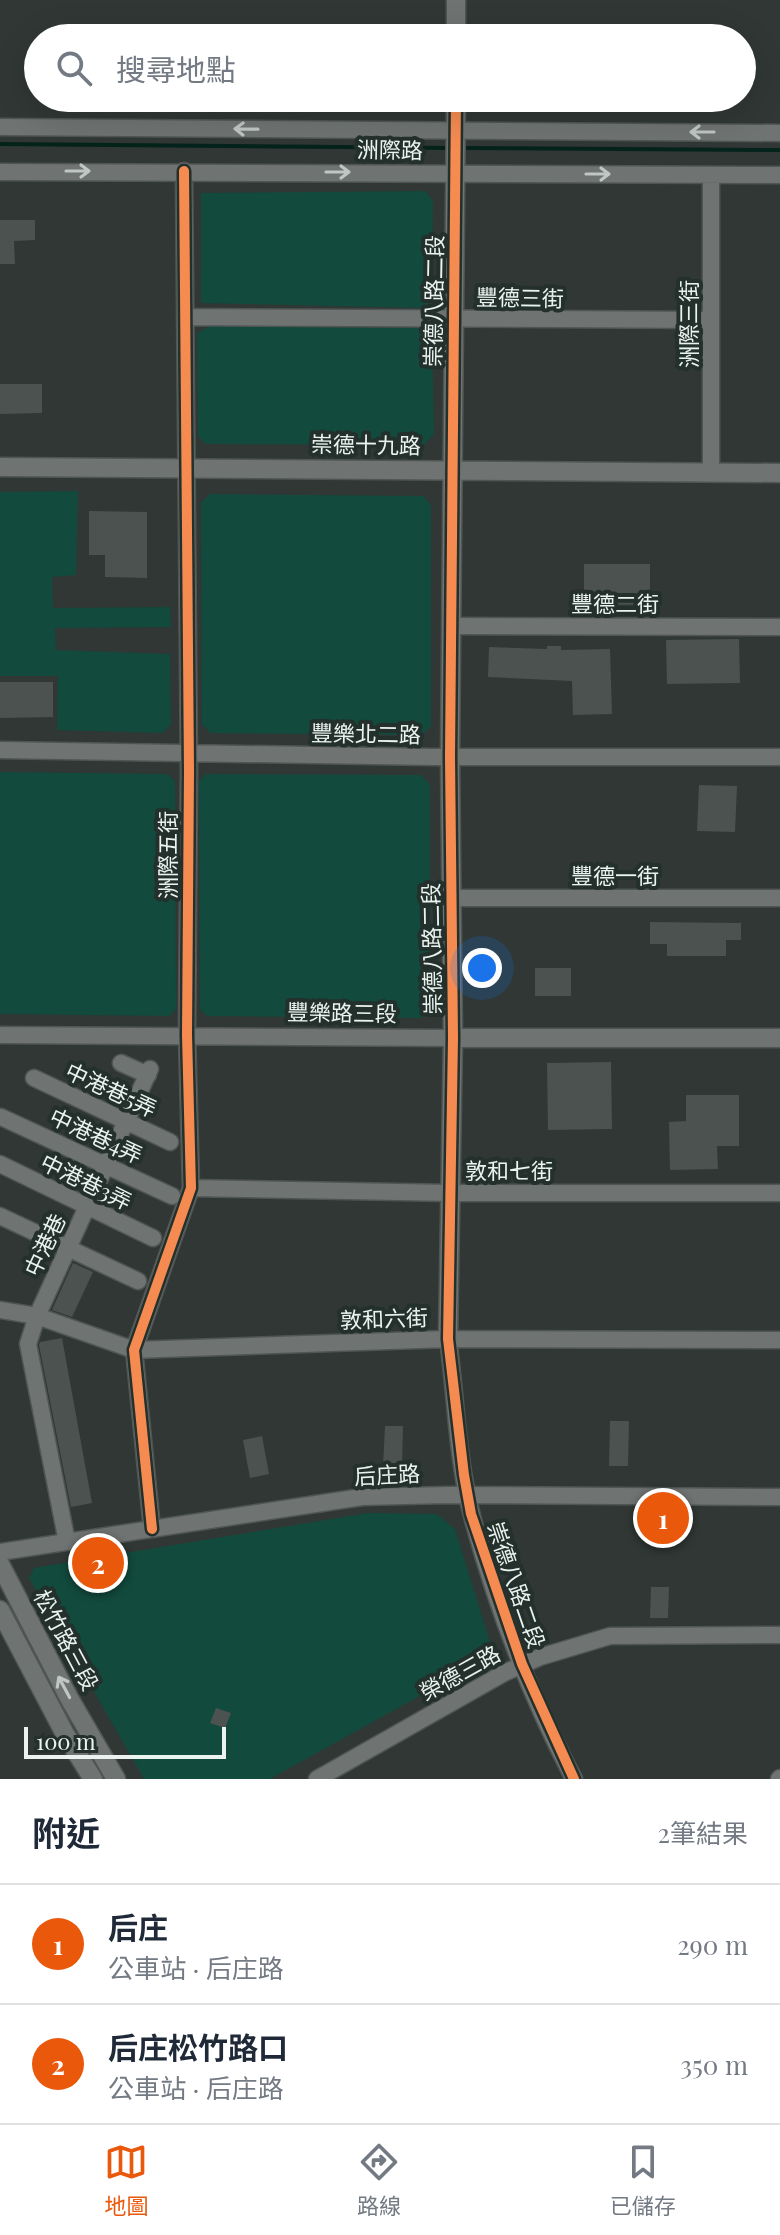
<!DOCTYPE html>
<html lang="zh-TW">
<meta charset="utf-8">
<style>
body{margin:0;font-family:"Playfair Display","Noto Sans TC",serif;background:#f6f6f7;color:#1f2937}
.scale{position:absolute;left:24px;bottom:20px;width:202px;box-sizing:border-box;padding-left:8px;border:4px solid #ebf3f0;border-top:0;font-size:22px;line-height:28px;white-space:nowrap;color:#ebf3f0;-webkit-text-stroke:6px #23302b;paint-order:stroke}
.you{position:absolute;left:482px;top:968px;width:28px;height:28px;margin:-20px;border:6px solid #fff;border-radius:50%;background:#1a73e8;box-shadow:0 0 0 12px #1a73e833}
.badge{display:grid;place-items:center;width:52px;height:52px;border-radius:50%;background:#ea580c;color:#fff;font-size:26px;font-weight:700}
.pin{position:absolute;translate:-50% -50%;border:4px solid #fff;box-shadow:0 2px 8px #0006}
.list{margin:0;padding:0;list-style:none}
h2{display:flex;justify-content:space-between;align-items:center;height:104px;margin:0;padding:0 32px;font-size:34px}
h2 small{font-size:26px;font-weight:400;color:#747a83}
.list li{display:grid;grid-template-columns:52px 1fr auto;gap:24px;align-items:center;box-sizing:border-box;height:120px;padding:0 32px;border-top:2px solid #e0e1e3}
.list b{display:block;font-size:30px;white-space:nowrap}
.list p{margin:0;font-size:26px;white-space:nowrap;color:#747a83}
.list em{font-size:26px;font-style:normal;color:#747a83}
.icon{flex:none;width:44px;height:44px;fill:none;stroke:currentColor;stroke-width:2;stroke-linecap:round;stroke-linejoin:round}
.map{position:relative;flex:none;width:780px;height:1779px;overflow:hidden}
.search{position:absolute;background:#fff;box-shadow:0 8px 32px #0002;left:24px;right:24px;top:24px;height:88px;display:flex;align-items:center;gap:20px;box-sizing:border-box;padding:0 28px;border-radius:44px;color:#747a83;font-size:30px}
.sheet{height:344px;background:#fff}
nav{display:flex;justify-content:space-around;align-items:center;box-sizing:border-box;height:112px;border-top:2px solid #e0e1e3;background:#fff;font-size:22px;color:#747a83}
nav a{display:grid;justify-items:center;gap:4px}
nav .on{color:#ea580c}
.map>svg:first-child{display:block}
.green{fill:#124a3d}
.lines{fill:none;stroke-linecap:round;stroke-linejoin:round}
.stream{stroke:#04231b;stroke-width:4}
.building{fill:#4c5250}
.minor-casing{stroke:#4f5553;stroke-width:19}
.tertiary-casing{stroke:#4f5553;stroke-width:21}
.minor{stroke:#6f7372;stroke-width:16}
.tertiary{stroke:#6f7372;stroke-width:18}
.cycleway-casing{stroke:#23302b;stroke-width:15}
.cycleway{stroke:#f68b52;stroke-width:10}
.oneway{stroke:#c0c6c4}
.labels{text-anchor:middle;stroke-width:8;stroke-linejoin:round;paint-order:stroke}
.street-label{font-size:22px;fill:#ebf3f0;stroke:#23302b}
</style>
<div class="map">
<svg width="780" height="1779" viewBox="0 0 780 1779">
<rect width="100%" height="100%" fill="#303734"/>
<path class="green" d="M 425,191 L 433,200 L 432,300 L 425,308 L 201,303 L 201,193 Z
M 209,326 L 426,328 L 432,335 L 434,434 L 424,445 L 205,444 L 198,436 L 197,334 Z
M 78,491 L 76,575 L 52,577 L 53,608 L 170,607 L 171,627 L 55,628 L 56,650 L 170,654 L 171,724 L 163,733 L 57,730 L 58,676 L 0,676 L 0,492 Z
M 210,494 L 423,496 L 431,505 L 431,726 L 422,735 L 210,733 L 202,724 L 201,503 Z
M 0,772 L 167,774 L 175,781 L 176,1009 L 169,1016 L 0,1014 Z
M 206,774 L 421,775 L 430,785 L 430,1010 L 421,1018 L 207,1016 L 200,1009 L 199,781 Z
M 368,1513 L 437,1514 L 455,1529 L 490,1642 L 483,1661 L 270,1779 L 144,1779 L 29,1578 L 34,1568 Z"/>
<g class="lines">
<path class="stream" d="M 0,144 L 450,148
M 462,148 L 780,150"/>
</g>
<path class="building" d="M 0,220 L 35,220 L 35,240 L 14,241 L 15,264 L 0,264 Z
M 0,384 L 42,384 L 42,413 L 0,414 Z
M 89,511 L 147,512 L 147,578 L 105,577 L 105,555 L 89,555 Z
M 584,564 L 650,564 L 650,605 L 584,604 Z
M 739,639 L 740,683 L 667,684 L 666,640 Z
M 547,646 L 561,646 L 561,650 L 610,649 L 612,714 L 573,715 L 572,681 L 488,677 L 489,647 L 547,649 Z
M 0,682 L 53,682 L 53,717 L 0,718 Z
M 699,785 L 737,786 L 735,832 L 697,831 Z
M 650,922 L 741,923 L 741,940 L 726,940 L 726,956 L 667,956 L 667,944 L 650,944 Z
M 535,968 L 571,968 L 571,996 L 535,996 Z
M 611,1062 L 612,1129 L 548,1130 L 547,1063 Z
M 686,1095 L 739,1095 L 739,1146 L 717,1146 L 718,1169 L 670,1170 L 669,1122 L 686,1121 Z
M 73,1263 L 93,1272 L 72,1317 L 52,1310 Z
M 62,1338 L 92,1503 L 71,1507 L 39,1345 L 40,1342 Z
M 610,1421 L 629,1421 L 628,1466 L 609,1466 Z
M 385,1426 L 403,1426 L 402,1469 L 383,1468 Z
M 262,1436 L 269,1474 L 250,1478 L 243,1440 Z
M 651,1587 L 669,1587 L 668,1618 L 650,1618 Z
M 216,1708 L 231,1713 L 225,1728 L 210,1723 Z"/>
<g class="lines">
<defs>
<path id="minor" d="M 0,127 L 780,133
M 0,172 L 780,175
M 711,175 L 711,473
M 185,317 L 710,320
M 451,626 L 780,627
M 0,750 L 432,757 L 780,757
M 451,898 L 780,898
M 0,1035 L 453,1038
M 121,1063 L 148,1075
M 34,1078 L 170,1142
M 1,1117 L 172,1196
M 0,1164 L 153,1238
M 191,1188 L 451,1193 L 780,1193
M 0,1216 L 138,1281
M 0,1310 L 37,1316 L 134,1350 L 448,1339 L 780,1340
M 448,1339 C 456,1398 457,1459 472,1516 C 496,1606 531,1697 574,1779
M 152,1529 L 134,1350 L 191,1188 L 187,1035 L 189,771 L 184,171
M 67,1542 L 28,1344 L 37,1316 L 150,1069
M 0,1552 L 362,1497 L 448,1495 L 780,1497
M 317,1779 L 504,1673 L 540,1657 L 610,1636 L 780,1635
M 779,1779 L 780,1778"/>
<path id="tertiary" d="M 456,0 L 456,38
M 0,467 L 780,473
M 453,1038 L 780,1038
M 448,1339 L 453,1038 L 450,757 L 456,98
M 0,1564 L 69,1698 L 116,1779
M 0,1610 L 65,1734 L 93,1779"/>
</defs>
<use href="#minor" class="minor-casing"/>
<use href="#tertiary" class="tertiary-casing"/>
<use href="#minor" class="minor"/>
<use href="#tertiary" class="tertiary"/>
<defs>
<path id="cycleway" d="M 456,98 L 450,757 L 453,1038 L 448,1339 L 464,1475 L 471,1514 L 522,1664 L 574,1779
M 152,1529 L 134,1350 L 191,1188 L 187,1035 L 189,771 L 184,171"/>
</defs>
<use href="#cycleway" class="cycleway-casing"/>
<use href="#cycleway" class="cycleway"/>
</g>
<defs><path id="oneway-shaft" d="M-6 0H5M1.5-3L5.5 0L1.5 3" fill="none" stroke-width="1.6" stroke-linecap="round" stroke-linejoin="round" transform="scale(2)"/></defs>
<g class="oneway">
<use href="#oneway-shaft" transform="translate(246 129) rotate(-179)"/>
<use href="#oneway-shaft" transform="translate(702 132) rotate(-180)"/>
<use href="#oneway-shaft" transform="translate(78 171)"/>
<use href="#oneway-shaft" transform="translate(338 172)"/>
<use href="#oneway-shaft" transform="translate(598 174)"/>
<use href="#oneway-shaft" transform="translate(64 1687) rotate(-118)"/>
</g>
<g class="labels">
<g class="street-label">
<text transform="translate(390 150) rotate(1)" y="8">洲際路</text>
<text transform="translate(520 298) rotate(1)" y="8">豐德三街</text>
<text transform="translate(434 301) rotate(-89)" y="8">崇德八路二段</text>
<text transform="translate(689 324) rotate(-90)" y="8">洲際三街</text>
<text transform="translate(366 445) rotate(1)" y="8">崇德十九路</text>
<text x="615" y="612">豐德二街</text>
<text transform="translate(366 734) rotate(1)" y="8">豐樂北二路</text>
<text transform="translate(168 855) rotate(-90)" y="8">洲際五街</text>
<text x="615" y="884">豐德一街</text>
<text transform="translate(432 949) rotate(-91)" y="8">崇德八路二段</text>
<text transform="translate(342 1013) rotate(1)" y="8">豐樂路三段</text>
<text transform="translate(111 1090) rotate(25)" y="8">中港巷5弄</text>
<text transform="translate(96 1136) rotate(25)" y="8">中港巷4弄</text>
<text x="509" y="1179">敦和七街</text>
<text transform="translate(86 1182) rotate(26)" y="8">中港巷3弄</text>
<text transform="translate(45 1245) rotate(-65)" y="8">中港巷</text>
<text transform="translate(384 1319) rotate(-2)" y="8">敦和六街</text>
<text transform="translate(387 1475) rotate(-3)" y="8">后庄路</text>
<text transform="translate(516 1585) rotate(71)" y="8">崇德八路二段</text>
<text transform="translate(66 1640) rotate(62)" y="8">松竹路三段</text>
<text transform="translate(460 1673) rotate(-29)" y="8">榮德三路</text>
</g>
</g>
</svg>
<div class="scale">100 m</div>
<div class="you"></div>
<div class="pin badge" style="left:663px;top:1518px">1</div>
<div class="pin badge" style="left:98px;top:1563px">2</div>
<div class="search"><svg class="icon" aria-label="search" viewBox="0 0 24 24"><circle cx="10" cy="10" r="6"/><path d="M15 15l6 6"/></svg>搜尋地點</div>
</div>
<section class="sheet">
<h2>附近<small>2筆結果</small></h2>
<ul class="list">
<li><span class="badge">1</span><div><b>后庄</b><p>公車站 · 后庄路</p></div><em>290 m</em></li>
<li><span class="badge">2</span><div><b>后庄松竹路口</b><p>公車站 · 后庄路</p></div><em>350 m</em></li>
</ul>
</section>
<nav>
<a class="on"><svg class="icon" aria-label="map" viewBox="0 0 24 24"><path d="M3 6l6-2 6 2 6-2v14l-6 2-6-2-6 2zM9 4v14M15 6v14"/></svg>地圖</a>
<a><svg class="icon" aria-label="directions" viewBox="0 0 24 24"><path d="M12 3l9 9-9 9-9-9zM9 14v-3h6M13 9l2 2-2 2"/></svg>路線</a>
<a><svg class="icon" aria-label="saved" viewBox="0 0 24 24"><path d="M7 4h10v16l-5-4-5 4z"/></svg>已儲存</a>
</nav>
